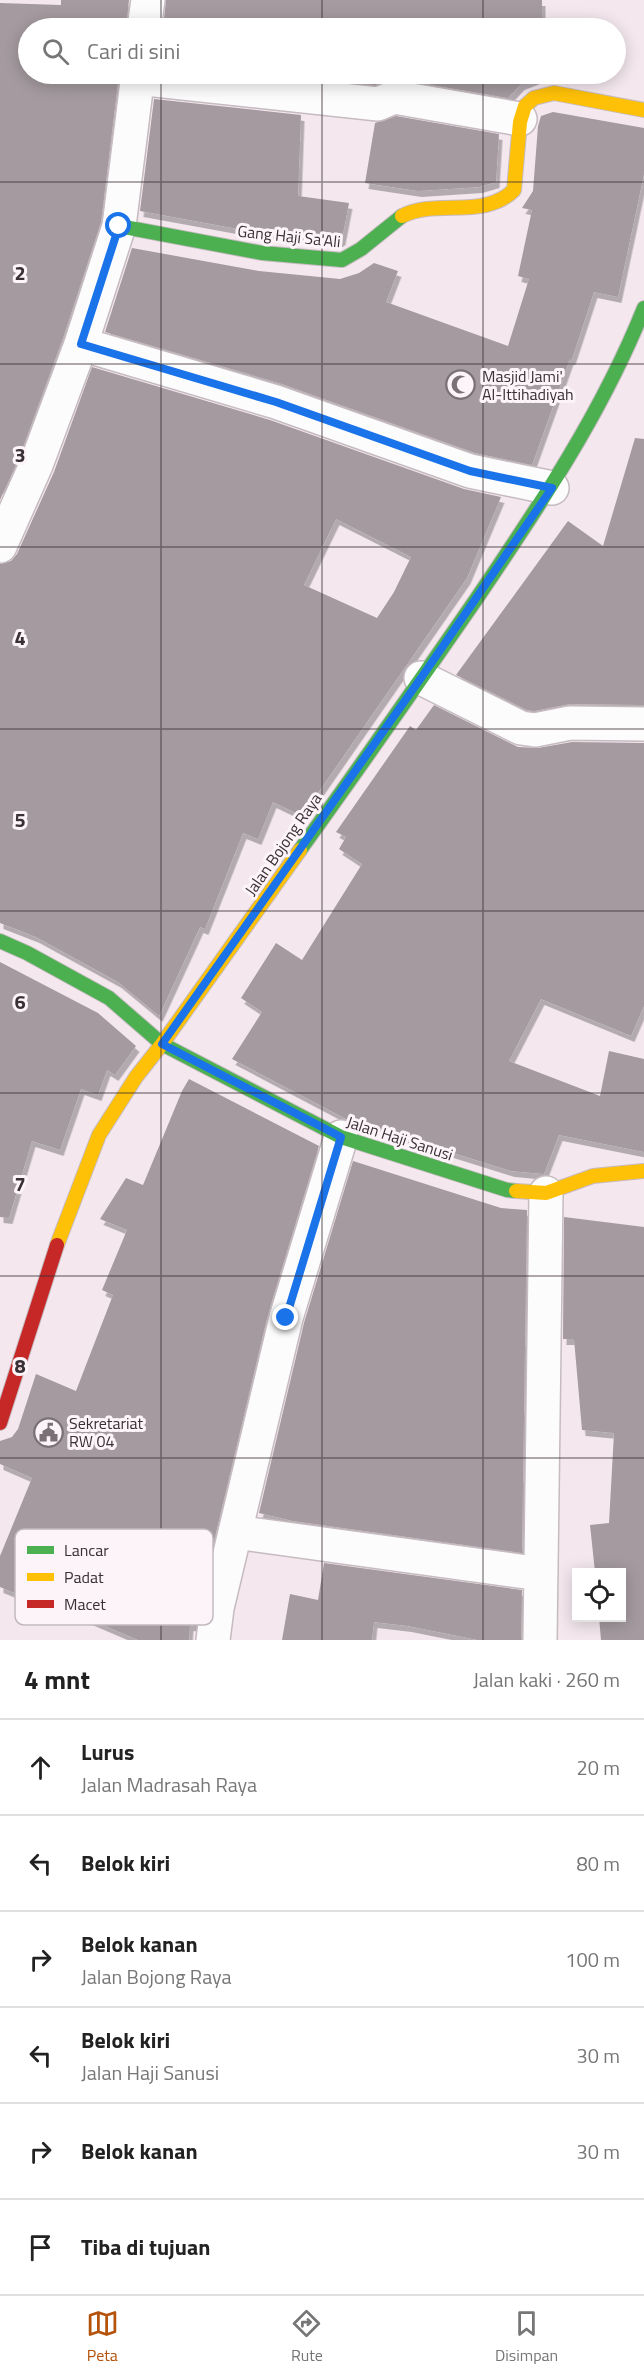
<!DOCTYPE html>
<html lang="id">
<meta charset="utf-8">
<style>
body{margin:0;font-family:"Titillium Web",sans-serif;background:#f2f2f2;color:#222}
.controls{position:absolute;right:18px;bottom:18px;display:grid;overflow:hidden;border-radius:0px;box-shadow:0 3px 15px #0003}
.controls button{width:54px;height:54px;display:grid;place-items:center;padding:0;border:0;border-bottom:2px solid #e0e0e0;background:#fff;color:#222;font:30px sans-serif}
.stop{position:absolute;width:18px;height:18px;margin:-14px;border:4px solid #1a73e8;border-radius:50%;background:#fff}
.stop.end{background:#1a73e8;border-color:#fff;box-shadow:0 2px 6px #0008}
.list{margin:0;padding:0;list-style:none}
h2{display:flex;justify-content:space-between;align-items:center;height:78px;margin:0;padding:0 24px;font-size:26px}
h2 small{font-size:20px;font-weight:400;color:#767676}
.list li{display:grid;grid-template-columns:39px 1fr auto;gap:18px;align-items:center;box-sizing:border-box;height:96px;padding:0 24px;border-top:2px solid #e0e0e0}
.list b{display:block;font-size:22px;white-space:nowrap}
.list p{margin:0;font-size:20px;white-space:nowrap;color:#767676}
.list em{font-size:20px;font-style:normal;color:#767676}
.icon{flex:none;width:33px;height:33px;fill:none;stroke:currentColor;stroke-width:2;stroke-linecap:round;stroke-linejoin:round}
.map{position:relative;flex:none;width:644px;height:1640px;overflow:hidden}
.search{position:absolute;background:#fff;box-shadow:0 3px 15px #0003;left:18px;right:18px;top:18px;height:66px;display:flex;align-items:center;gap:15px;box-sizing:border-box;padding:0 21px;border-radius:33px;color:#767676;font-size:22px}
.sheet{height:654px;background:#fff}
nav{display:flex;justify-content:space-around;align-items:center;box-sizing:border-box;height:84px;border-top:2px solid #e0e0e0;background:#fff;font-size:16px;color:#767676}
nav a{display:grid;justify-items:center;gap:3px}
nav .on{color:#b45309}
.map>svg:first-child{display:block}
.building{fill:#a49a9f;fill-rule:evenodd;filter:url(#shadow)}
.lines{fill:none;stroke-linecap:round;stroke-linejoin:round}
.street-casing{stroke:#c5bbc0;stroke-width:36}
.fast-casing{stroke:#c5bbc0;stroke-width:16}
.slow-casing{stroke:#c5bbc0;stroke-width:16}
.jam-casing{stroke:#c5bbc0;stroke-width:16}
.street{stroke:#fdfcfc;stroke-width:33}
.fast{stroke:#4caf50;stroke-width:14}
.slow{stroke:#ffc107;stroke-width:14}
.jam{stroke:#c62828;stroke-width:14}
.route{stroke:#1a73e8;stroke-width:8}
.grid{fill:none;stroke:#393035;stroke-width:1.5;stroke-opacity:0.55}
.labels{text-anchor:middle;stroke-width:6;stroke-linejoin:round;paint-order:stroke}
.street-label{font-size:16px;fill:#393035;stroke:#fdf4f9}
.poi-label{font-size:16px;fill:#393035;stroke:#fdf4f9;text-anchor:start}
.key{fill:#fdf4f9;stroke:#c2b9be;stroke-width:1.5}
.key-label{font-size:16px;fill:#393035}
.grid-label{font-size:20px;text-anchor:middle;font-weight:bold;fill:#393035;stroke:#fdf4f9;stroke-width:6;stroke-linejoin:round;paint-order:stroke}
</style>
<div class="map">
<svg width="644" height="1640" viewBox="0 0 644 1640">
<defs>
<filter id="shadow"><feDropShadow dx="3.5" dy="6" stdDeviation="0" flood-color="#0004"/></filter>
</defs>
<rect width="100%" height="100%" fill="#f4e8ee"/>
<path class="building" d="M 61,0 L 129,0 L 126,28 L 28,28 L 28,74 L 119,74 L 101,222 L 63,338 L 19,458 L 0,500 L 0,3 L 61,5 Z
M 166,0 L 542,0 L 542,28 L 163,28 Z
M 270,74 L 542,74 L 542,76 L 521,84 L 508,98 L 397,79 L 386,80 L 375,85 Z
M 154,99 L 301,115 L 298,196 L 349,203 L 342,239 L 339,241 L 265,234 L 140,211 Z
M 553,112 L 644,128 L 644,174 L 618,297 L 594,292 L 572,359 L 570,359 L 532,465 L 475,453 L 282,384 L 105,332 L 132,248 L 259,271 L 340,279 L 359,273 L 374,263 L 398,271 L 386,302 L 508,346 L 529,279 L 518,276 L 532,210 L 522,208 L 533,191 L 538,126 L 541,116 Z
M 396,116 L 499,134 L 496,182 L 479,187 L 418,191 L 365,183 L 375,123 Z
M 92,367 L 270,420 L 464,489 L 501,497 L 467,578 L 302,816 L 273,802 L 258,839 L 243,833 L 205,929 L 200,927 L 159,1016 L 118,982 L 36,937 L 0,923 L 0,564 L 11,561 L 17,554 L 54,472 ZM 336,519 L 411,557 L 394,592 L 377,618 L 304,585 Z
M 635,438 L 644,439 L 644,705 L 570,704 L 534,711 L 527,710 L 456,675 L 568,521 L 603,546 Z
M 434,705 L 518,747 L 538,748 L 572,742 L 644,743 L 644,1006 L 631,1036 L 541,999 L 509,1061 L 600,1096 L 609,1051 L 644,1059 L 644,1152 L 559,1135 L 544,1174 L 511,1171 L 348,1120 L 232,1059 L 262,1012 L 241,998 L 276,943 L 302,960 L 362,864 L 339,849 L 346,837 L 336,832 L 410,726 L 416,730 Z
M 0,962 L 98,1013 L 136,1046 L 115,1075 L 107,1070 L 98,1095 L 81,1089 L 60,1150 L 32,1141 L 9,1218 L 0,1217 Z
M 189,1079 L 319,1146 L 268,1314 L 199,1604 L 196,1626 L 190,1625 L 189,1640 L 138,1640 L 56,1605 L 54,1609 L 0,1587 L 0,1556 L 32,1478 L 0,1464 L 0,1441 L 12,1437 L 18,1429 L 36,1374 L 76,1391 L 113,1295 L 102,1290 L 127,1230 L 100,1219 L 126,1178 L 143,1185 L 182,1091 Z
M 353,1161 L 501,1208 L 527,1210 L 522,1553 L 293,1521 L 259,1513 L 304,1323 Z
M 564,1217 L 644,1227 L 644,1640 L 601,1640 L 599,1617 L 621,1617 L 621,1572 L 595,1572 L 590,1525 L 609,1523 L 614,1433 L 582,1430 L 574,1339 L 563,1339 Z
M 324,1563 L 522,1590 L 521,1640 L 478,1640 L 408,1626 L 374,1622 L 372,1640 L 282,1640 L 290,1594 L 318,1600 Z"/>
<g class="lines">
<defs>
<path id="street" d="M 144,28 L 148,0
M 137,78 L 378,104 L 394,97 L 520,119
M 81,344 L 276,402 L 470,471 L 552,488
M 0,546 L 36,465 L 81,344 L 119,226 L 138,74
M 421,678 L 521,728 L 535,730 L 570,723 L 644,724
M 235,1532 L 541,1574
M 213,1640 L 217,1608 L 286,1318 L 341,1137
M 540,1640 L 546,1193"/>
<path id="fast" d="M 119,226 L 262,253 L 342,260 L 361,249 L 402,216
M 300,850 C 360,767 419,682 477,598 C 540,505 602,413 644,308
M 0,941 L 27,953 L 109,998 L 162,1044 L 341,1137 L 507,1190 L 516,1191"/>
<path id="slow" d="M 402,216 C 437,198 484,220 514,190 L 520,122 L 525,106 L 534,98 L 554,93 L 644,110
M 516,1191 L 546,1193 L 593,1176 L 644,1171
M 57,1245 L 99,1135 L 136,1077 L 162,1044 L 300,850"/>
<path id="jam" d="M 0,1423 L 57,1245"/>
</defs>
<use href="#street" class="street-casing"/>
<use href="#fast" class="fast-casing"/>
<use href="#slow" class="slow-casing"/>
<use href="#jam" class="jam-casing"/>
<use href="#street" class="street"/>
<use href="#fast" class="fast"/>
<use href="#slow" class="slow"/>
<use href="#jam" class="jam"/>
</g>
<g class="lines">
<path class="route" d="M 119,226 L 81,344 L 276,402 L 470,471 L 552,488 L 421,678 L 162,1044 L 341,1137 L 286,1318"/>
</g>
<path class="grid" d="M 161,0 L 161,28M 322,0 L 322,28M 483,0 L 483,28M 161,74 L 161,1640M 322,74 L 322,1640M 483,74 L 483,1640M 0,182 L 644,182M 0,364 L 644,364M 0,547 L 644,547M 0,729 L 644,729M 0,911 L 644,911M 0,1093 L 644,1093M 0,1276 L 644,1276M 0,1458 L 644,1458"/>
<defs>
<symbol id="mosque-ring" viewBox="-11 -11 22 22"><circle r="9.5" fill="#fdf4f9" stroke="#7a7076" stroke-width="1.5"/><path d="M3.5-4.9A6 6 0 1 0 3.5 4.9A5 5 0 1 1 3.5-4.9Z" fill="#7a7076"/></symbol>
<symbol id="civic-ring" viewBox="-11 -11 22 22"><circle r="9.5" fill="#fdf4f9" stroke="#7a7076" stroke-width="1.5"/><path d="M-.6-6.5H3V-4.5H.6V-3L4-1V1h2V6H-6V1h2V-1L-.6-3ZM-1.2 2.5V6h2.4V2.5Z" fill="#7a7076"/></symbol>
</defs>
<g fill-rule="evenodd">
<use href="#mosque-ring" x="444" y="368" width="33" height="33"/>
<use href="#civic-ring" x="32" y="1416" width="33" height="33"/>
</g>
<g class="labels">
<g class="street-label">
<text transform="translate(289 236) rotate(6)" y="6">Gang Haji Sa'Ali</text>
<text transform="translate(283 844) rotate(-55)" y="6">Jalan Bojong Raya</text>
<text transform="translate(400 1138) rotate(18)" y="6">Jalan Haji Sanusi</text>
</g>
<g class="poi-label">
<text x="482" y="382">Masjid Jami'<tspan x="482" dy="18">Al-Ittihadiyah</tspan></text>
<text x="69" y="1429">Sekretariat<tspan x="69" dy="18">RW 04</tspan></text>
</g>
</g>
<rect x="15" y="1529" width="198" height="96" rx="9" class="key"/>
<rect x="27" y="1546" width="27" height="8" fill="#4caf50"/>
<rect x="27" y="1573" width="27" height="8" fill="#ffc107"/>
<rect x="27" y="1600" width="27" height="8" fill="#c62828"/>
<g class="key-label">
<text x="64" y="1556">Lancar</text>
<text x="64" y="1583">Padat</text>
<text x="64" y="1610">Macet</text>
</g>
<g class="grid-label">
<text x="20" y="280">2</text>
<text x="20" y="462">3</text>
<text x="20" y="645">4</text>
<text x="20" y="827">5</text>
<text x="20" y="1009">6</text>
<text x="20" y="1191">7</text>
<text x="20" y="1373">8</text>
</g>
</svg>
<div class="controls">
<button><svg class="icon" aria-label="locate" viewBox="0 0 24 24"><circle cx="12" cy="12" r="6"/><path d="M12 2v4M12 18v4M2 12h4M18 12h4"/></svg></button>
</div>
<div class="stop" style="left:119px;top:226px"></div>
<div class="stop end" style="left:286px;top:1318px"></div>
<div class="search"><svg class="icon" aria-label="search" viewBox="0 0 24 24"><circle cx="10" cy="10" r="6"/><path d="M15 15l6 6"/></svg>Cari di sini</div>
</div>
<section class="sheet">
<h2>4 mnt<small>Jalan kaki · 260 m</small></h2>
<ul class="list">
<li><svg class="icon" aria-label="ahead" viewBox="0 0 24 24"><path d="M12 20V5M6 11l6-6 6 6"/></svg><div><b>Lurus</b><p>Jalan Madrasah Raya</p></div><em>20 m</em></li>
<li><svg class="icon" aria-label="left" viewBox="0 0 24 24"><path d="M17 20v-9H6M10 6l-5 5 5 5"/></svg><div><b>Belok kiri</b></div><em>80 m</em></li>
<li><svg class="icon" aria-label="right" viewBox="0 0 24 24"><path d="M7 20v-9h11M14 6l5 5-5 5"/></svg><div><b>Belok kanan</b><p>Jalan Bojong Raya</p></div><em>100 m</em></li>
<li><svg class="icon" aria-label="left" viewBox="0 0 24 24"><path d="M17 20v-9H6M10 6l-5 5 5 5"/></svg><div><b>Belok kiri</b><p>Jalan Haji Sanusi</p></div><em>30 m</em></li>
<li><svg class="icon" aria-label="right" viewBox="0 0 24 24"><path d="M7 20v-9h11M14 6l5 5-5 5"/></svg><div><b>Belok kanan</b></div><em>30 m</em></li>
<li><svg class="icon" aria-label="arrive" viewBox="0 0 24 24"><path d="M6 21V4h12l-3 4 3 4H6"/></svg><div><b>Tiba di tujuan</b></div></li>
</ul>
</section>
<nav>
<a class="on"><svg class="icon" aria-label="map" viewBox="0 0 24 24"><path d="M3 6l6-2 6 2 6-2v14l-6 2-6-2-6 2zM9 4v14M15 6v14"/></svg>Peta</a>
<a><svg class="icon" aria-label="directions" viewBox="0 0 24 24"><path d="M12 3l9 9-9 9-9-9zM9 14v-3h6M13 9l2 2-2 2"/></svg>Rute</a>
<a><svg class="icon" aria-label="saved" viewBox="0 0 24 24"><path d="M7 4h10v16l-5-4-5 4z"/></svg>Disimpan</a>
</nav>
